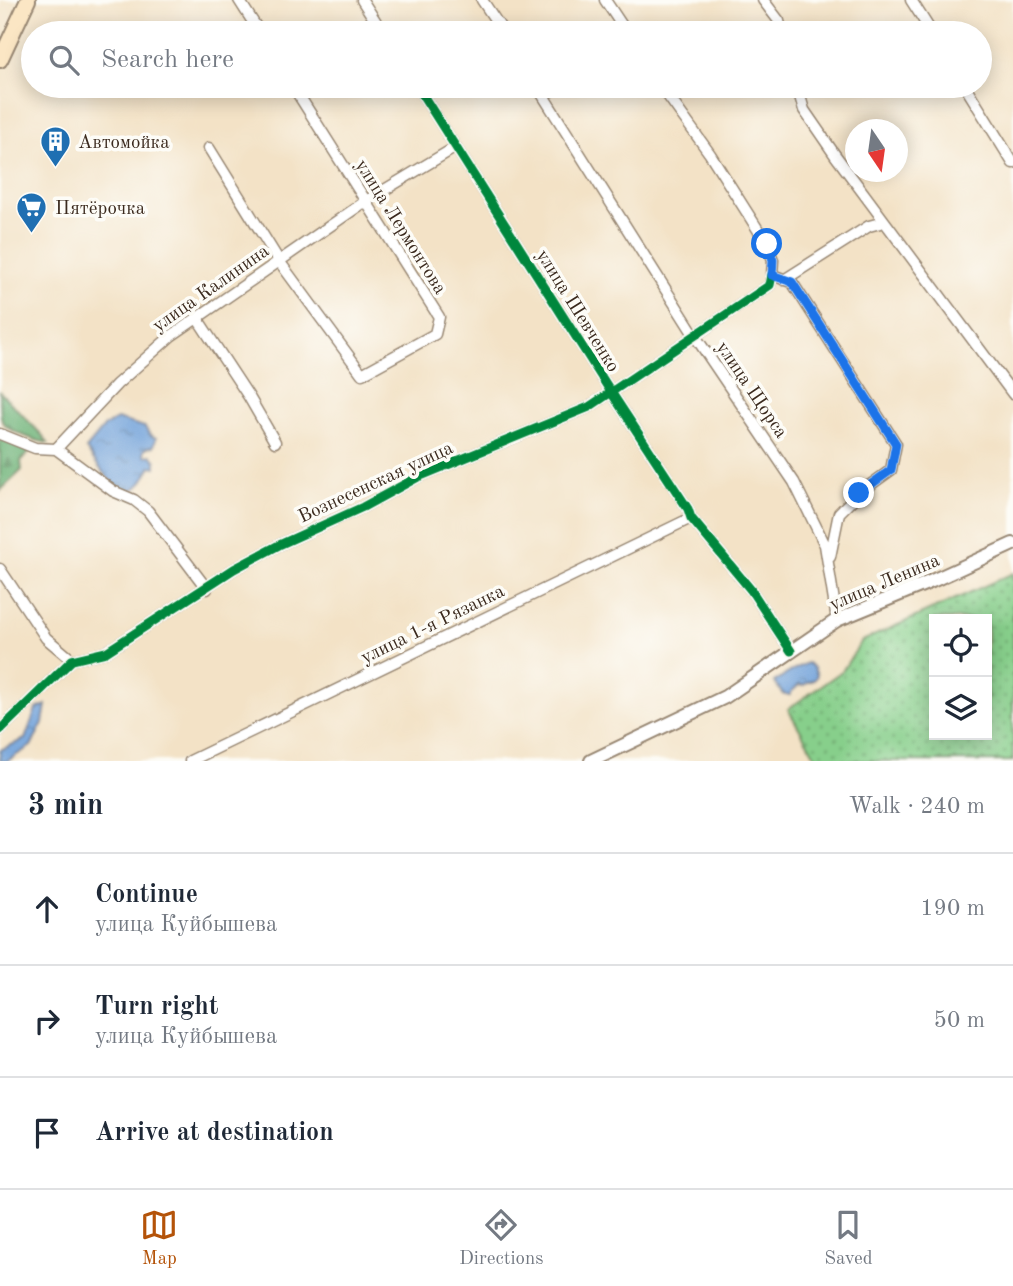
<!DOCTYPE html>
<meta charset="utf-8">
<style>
body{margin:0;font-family:"Old Standard TT",serif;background:#f2f2f3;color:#1f2937}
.controls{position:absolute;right:21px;bottom:21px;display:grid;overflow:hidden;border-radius:0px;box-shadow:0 4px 18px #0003}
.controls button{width:63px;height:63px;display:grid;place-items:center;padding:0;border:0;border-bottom:2px solid #e0e1e3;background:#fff;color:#1f2937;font:35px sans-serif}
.compass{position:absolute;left:845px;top:119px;width:63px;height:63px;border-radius:50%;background:#fff;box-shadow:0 4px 18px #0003;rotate:167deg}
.stop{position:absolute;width:21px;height:21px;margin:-16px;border:5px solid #1a73e8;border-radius:50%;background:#fff}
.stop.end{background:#1a73e8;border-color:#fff;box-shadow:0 2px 7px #0008}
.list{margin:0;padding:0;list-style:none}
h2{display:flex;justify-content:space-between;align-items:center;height:91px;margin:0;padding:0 28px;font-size:30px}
h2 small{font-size:23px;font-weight:400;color:#747a83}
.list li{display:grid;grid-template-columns:46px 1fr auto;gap:21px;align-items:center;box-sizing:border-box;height:112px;padding:0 28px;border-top:2px solid #e0e1e3}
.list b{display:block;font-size:26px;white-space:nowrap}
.list p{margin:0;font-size:23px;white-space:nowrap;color:#747a83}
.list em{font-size:23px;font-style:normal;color:#747a83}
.icon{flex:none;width:38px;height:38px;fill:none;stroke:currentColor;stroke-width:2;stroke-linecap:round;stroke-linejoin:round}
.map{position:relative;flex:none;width:1013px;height:761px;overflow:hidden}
.search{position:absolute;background:#fff;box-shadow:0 4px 18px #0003;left:21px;right:21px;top:21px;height:77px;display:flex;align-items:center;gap:18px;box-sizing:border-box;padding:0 24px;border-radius:38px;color:#747a83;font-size:26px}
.sheet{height:427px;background:#fff}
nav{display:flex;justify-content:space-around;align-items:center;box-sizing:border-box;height:98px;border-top:2px solid #e0e1e3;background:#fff;font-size:19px;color:#747a83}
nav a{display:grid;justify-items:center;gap:4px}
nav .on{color:#b45309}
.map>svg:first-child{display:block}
.grass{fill:url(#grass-dots);stroke:#617c54;stroke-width:2;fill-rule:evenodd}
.forest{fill:url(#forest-firs);stroke:#546e4a;stroke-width:2}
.water{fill:url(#water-ripples);stroke:#55657c;stroke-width:2}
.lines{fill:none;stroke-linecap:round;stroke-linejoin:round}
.minor-casing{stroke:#978672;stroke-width:13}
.tertiary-casing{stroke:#978672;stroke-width:16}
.secondary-casing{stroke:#978672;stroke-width:18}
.minor{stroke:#fff;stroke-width:10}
.tertiary{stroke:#fff;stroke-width:12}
.secondary{stroke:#fbe6c4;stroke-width:14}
.cycleway-casing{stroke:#fdfcf7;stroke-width:13}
.cycleway{stroke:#00873e;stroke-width:9}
.route{stroke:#1a73e8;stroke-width:9}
.labels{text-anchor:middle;stroke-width:7;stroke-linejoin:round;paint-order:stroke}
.poi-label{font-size:19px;fill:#3b2a1e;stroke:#fdfcf7;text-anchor:start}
.street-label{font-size:19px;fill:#3b2a1e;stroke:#fdfcf7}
</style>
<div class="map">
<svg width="1013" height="761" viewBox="0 0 1013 761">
<defs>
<pattern id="grass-dots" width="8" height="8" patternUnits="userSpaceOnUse" patternTransform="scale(1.75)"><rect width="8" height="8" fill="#87cf8b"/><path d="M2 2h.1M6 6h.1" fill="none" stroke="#70a871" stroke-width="1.8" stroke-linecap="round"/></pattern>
<pattern id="forest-firs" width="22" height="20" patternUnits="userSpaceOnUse" patternTransform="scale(1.75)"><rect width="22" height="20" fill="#6db277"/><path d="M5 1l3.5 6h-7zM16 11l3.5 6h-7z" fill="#5b9161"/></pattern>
<pattern id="water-ripples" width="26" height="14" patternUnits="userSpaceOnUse" patternTransform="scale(1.75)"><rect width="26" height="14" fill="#6fa0d9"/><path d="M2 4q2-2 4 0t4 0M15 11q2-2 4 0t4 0" fill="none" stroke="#5c83af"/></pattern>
</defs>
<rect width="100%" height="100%" fill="#fdfcf7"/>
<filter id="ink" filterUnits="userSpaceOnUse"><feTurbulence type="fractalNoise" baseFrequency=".0143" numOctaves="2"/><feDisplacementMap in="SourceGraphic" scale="14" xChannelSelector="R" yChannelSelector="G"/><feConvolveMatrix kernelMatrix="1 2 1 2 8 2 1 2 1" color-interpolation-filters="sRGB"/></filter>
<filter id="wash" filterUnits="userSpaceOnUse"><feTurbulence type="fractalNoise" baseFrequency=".00686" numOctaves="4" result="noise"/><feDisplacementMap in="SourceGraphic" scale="28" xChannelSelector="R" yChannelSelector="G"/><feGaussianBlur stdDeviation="1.57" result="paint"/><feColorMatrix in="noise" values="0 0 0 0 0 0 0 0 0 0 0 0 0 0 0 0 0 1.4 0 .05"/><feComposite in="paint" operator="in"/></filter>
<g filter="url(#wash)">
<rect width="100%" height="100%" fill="#f3e2c6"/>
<path class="grass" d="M 1013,573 L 1013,761 L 818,761 L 788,709 L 842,671 L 862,641 ZM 934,619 L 987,619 L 987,735 L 934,735 Z"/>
<path class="forest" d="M 0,392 L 42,435 L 48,443 C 36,441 7,431 2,421 C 0,413 0,400 0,392 Z
M 0,437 L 31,450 L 21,461 L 22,470 L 0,491 Z"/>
<path class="water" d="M 117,419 L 145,427 L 150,435 L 156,438 L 154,446 L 147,447 L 144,451 L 145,456 L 151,455 L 156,461 L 156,467 L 151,466 C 147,472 144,481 139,485 C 119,506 95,459 86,449 L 105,426 Z
M 808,663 L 814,668 L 817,675 L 815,679 L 802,686 L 800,684 L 791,692 L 791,695 L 784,695 L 774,682 C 781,678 800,665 808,663 Z
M 46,705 L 43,723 L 31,746 L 7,761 L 0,761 L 0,750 L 25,739 L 36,709 Z"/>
</g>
<g filter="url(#ink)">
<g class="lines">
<defs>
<path id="minor" d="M 239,0 L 260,33
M 362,0 L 383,33
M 482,0 L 504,33
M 605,0 L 627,33
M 763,0 L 779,21 L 782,33
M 911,0 L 932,33
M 417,86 L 611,392 L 688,509 L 691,518 L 751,590 L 791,651
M 537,86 L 695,336 L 794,482 L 825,545 L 837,620
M 661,86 L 710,154 L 767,244 L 773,260 L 772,275 L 792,282 L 896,444 L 891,470 L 859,493 L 839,513 L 830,557
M 797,86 L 804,110 L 835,155 L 1013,394
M 965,86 L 1013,163
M 544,95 L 558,86
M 209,148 L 279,261 L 362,374 L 435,334 L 439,317 L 293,86
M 784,280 L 869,226 L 884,222
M 197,318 L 249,397 L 275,442
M 0,434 L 35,448 L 56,449 L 117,384 L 171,336 L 366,201 L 456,147
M 56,449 L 113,491 L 134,500 L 148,511 L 207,589
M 0,569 L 46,638 L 72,660
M 0,730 L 72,660 L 106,652 L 234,569 L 279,545 L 363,507 L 418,477 L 589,407 L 770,285 L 772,275
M 190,761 L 691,518"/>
<path id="tertiary" d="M 591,761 L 725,697 L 837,620 L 932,581 L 1013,544"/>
<path id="secondary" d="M 0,60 L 28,0"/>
</defs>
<use href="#minor" class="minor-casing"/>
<use href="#tertiary" class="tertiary-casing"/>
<use href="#secondary" class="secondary-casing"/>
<use href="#minor" class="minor"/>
<use href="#tertiary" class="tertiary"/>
<use href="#secondary" class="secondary"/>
<defs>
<path id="cycleway" d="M 417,86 L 611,392 L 688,509 L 691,518 L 751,590 L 791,651
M 0,730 L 72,660 L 106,652 L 234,569 L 279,545 L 363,507 L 418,477 L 589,407 L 770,285 L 772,275"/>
</defs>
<use href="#cycleway" class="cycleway-casing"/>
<use href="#cycleway" class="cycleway"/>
</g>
</g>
<g class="lines" filter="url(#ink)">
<path class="route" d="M 767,244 L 773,260 L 772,275 L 792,282 L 896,444 L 891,470 L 859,493"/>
</g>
<defs>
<symbol id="building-pin" viewBox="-11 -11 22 30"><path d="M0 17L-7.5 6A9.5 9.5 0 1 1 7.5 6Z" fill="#1f6fb2" stroke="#fdfcf7"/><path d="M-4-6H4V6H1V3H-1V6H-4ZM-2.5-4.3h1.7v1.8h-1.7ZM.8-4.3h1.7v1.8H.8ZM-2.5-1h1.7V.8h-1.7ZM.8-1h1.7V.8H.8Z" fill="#fff"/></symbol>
<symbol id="supermarket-pin" viewBox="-11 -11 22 30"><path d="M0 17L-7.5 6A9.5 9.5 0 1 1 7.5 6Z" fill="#1f6fb2" stroke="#fdfcf7"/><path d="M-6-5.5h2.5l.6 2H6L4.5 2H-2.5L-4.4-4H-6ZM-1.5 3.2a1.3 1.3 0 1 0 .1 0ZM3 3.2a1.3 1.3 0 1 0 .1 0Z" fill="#fff"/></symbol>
</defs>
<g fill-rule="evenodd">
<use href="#building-pin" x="38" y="124" width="35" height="47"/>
<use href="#supermarket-pin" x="14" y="190" width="35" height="47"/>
</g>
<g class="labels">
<g class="poi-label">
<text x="78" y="148">Автомойка</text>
<text x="55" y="214">Пятёрочка</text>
</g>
<g class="street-label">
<text transform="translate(402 226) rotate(58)" y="7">улица Лермонтова</text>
<text transform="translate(210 287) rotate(-35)" y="7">улица Калинина</text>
<text transform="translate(579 310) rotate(58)" y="7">улица Шевченко</text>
<text transform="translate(753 389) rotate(56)" y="7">улица Щорса</text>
<text transform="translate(375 481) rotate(-25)" y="7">Вознесенская улица</text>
<text transform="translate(884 581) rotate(-23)" y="7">улица Ленина</text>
<text transform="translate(432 623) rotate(-26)" y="7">улица 1-я Рязанка</text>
</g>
</g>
</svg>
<div class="controls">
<button><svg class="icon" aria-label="locate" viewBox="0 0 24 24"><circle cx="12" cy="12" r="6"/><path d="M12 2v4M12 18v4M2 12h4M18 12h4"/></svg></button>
<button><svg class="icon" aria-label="layers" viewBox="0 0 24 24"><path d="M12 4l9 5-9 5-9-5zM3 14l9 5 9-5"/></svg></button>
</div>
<svg class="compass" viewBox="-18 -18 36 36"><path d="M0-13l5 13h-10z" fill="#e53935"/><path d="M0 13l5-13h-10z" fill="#747a83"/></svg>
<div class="stop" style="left:767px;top:244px"></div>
<div class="stop end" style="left:859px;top:493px"></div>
<div class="search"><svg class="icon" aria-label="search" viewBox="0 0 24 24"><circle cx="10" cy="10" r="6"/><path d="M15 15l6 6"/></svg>Search here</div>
</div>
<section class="sheet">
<h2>3 min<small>Walk · 240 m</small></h2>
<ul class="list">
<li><svg class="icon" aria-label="ahead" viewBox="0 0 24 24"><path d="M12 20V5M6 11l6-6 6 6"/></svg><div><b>Continue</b><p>улица Куйбышева</p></div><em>190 m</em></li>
<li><svg class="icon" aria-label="right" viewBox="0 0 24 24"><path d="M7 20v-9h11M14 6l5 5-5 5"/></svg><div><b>Turn right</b><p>улица Куйбышева</p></div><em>50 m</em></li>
<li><svg class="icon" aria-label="arrive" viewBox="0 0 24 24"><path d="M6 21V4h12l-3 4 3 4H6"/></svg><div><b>Arrive at destination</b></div></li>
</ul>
</section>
<nav>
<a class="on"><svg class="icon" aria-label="map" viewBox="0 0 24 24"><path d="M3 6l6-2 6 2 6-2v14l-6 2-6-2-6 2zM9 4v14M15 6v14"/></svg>Map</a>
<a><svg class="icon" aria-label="directions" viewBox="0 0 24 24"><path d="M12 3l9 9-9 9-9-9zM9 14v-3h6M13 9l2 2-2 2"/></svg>Directions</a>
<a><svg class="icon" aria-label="saved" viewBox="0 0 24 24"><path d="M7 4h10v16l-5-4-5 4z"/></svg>Saved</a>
</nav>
